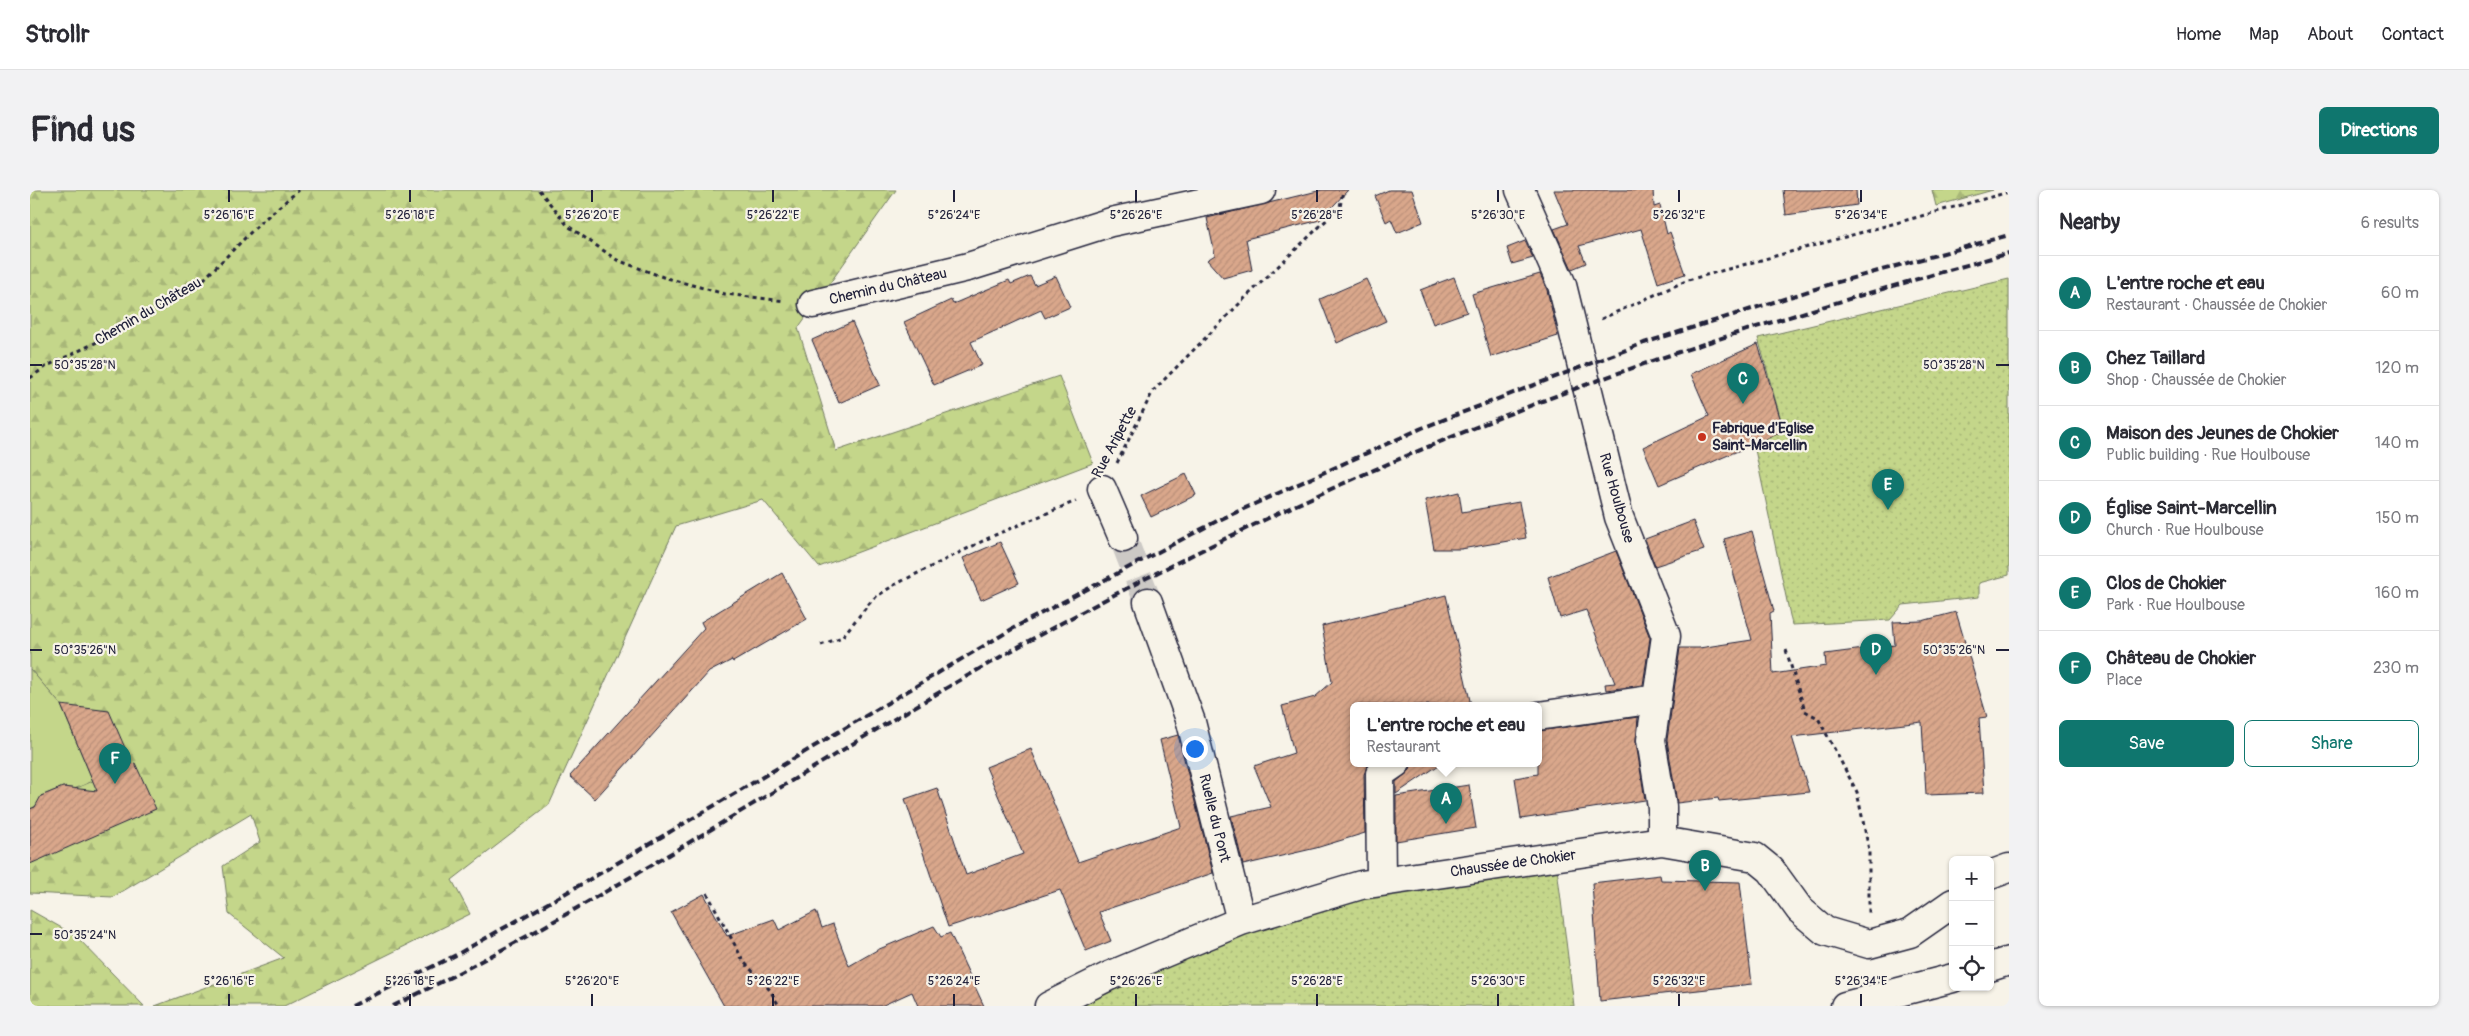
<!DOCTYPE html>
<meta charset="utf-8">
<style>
body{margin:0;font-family:Pangolin,sans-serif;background:#f2f2f3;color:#2b2b33}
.controls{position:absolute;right:15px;bottom:15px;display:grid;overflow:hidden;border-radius:8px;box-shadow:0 1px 4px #0004}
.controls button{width:45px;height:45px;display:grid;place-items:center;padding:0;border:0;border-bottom:1px solid #e1e1e2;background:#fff;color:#2b2b33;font:25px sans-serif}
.you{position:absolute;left:1164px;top:558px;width:18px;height:18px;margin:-12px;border:4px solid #fff;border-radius:50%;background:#1a73e8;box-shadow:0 0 0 8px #1a73e833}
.badge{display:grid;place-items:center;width:32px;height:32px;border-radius:50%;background:#0f766e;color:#fff;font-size:16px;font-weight:700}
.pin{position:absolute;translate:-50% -41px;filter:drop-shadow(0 1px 2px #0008)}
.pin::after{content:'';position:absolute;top:26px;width:18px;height:15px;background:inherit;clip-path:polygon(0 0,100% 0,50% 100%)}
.popup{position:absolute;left:1320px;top:512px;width:192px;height:65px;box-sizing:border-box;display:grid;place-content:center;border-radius:8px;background:#fff;filter:drop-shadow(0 1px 4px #0005);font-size:16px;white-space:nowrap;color:#7c7c81}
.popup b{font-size:19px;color:#2b2b33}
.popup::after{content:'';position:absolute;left:50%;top:100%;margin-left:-10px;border:10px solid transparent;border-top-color:#fff}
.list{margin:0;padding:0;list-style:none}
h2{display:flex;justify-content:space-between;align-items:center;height:65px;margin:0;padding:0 20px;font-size:21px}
h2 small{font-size:16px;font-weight:400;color:#7c7c81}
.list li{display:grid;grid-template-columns:32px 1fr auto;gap:15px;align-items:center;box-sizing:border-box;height:75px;padding:0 20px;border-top:1px solid #e1e1e2}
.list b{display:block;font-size:19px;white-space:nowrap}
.list p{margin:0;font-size:16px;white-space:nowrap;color:#7c7c81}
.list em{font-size:16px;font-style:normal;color:#7c7c81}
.actions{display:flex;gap:10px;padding:15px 20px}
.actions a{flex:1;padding:11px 0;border:1px solid #0f766e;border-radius:8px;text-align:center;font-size:18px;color:#0f766e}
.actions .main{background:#0f766e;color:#fff}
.icon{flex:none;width:28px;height:28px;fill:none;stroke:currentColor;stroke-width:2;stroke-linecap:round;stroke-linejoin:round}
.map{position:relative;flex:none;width:1979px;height:816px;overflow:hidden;border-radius:8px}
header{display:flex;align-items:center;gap:30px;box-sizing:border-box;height:70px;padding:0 25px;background:#fff;border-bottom:1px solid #e1e1e2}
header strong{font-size:24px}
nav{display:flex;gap:28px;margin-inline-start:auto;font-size:18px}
.intro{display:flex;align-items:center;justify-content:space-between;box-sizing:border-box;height:120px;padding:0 30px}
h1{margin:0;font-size:35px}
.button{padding:12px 22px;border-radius:8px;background:#0f766e;color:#fff;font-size:18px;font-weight:700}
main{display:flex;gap:30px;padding:0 30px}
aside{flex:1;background:#fff;border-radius:8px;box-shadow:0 1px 4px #0004}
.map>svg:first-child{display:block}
.grass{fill:url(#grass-dots);stroke:#737c62}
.forest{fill:url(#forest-firs);stroke:#737c62}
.park{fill:#c4d68a;stroke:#737c62}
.building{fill:url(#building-hatch);stroke:#22223b}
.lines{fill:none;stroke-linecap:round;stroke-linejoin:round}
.minor-tunnel{stroke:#ccc9c5;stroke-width:28;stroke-dasharray:28 14;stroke-linecap:butt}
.minor-casing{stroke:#22223b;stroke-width:31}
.major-casing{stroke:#22223b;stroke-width:31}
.path{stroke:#22223b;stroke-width:3;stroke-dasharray:4 4;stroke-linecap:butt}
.minor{stroke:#f7f3e8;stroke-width:28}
.major{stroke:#f7f3e8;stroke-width:28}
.rail{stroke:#22223b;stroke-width:4;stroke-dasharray:8 4;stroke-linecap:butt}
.ticks{fill:none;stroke:#22223b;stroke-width:2}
.poi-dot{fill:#c8321e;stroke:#f7f3e8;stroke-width:2}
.labels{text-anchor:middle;stroke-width:4.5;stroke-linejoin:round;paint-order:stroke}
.street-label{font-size:15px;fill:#22223b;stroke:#f7f3e8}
.poi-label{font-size:15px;font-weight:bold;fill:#22223b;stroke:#f7f3e8;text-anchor:start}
.ticks-label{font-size:12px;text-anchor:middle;fill:#22223b;stroke:#f7f3e8;stroke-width:4.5;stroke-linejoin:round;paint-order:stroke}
</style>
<header>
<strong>Strollr</strong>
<nav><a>Home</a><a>Map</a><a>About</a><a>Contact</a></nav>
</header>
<div class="intro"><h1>Find us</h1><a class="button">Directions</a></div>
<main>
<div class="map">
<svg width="1979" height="816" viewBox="0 0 1979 816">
<defs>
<pattern id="grass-dots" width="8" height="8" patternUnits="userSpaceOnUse" patternTransform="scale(1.25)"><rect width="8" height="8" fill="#c4d68a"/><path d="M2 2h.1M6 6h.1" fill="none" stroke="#a8b778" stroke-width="1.8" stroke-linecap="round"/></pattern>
<pattern id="forest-firs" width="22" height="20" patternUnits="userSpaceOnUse" patternTransform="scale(1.25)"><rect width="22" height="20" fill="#c4d68a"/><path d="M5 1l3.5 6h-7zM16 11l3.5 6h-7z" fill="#a8b778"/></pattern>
<pattern id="building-hatch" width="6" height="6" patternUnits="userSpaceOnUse" patternTransform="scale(1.25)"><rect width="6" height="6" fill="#d9a78b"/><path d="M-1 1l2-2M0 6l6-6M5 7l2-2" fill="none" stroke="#ba8f79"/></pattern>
</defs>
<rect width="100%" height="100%" fill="#f7f3e8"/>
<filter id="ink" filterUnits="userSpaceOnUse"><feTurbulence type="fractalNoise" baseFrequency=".02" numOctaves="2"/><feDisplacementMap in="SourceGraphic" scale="10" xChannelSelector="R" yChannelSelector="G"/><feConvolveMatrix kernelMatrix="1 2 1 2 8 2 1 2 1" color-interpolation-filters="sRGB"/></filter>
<g filter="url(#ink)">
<path class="grass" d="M 1979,89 L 1979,385 L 1949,393 L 1949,407 L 1873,415 L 1860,430 L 1762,435 L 1724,255 L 1754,241 L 1728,148 Z
M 1526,670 L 1544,816 L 1050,816 L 1210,742 L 1279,713 Z"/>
<path class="forest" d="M 0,0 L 866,0 L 768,138 L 806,261 L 1029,186 L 1063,273 L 789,377 L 733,310 L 646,336 L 519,615 L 422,690 L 440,724 L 254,816 L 125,816 L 254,768 L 199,724 L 193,676 L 230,652 L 221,624 L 83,707 L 0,703 L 0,619 L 8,615 L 11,606 L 33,597 L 31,515 L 0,479 Z
M 1902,0 L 1963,0 L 1906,16 Z
M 0,720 L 46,746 L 114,816 L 0,816 Z"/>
<path class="park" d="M 0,479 L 31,515 L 63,591 L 42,600 L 33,597 L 11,606 L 8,615 L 0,619 Z"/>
<path class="building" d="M 1292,0 L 1318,0 L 1290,30 L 1216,49 L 1222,80 L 1193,88 L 1177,70 L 1185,65 L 1177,28 Z
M 1359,0 L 1382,0 L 1393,32 L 1367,43 L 1361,29 L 1356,32 L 1345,6 Z
M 1524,0 L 1623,0 L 1624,17 L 1630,15 L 1637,44 L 1640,42 L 1655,84 L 1628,93 L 1611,39 L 1549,56 L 1556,73 L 1542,79 L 1524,39 L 1538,34 Z
M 1753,0 L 1826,0 L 1827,15 L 1756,25 Z
M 1495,51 L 1503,68 L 1482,74 L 1477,58 Z
M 1510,84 L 1517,100 L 1528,146 L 1461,167 L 1442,104 Z
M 1000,86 L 1005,95 L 1026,86 L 1040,117 L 1015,128 L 1011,120 L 941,152 L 952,175 L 904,195 L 874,132 L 921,110 L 923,114 L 979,90 L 981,94 Z
M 1424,87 L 1437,122 L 1403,134 L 1390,100 Z
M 1336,89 L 1356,131 L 1307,153 L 1290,109 Z
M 822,132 L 850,195 L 809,213 L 782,150 Z
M 1728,154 L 1754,241 L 1629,295 L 1613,257 L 1679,226 L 1661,184 Z
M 1156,284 L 1166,305 L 1121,327 L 1111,306 Z
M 1429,302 L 1432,322 L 1489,312 L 1496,348 L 1431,359 L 1404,359 L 1395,310 Z
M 1663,331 L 1674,360 L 1625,376 L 1615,349 Z
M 1722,341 L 1744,421 L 1740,423 L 1743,484 L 1796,476 L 1795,464 L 1865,455 L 1863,432 L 1892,431 L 1926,422 L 1957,527 L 1949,528 L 1954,603 L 1896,605 L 1892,532 L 1762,547 L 1779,602 L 1689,611 L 1688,608 L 1647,613 L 1637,550 L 1650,458 L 1669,458 L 1722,450 L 1694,349 Z
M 970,352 L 989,393 L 951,410 L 933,368 Z
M 1586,361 L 1620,448 L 1613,495 L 1576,500 L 1575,494 L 1585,493 L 1556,420 L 1530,428 L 1518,387 Z
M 752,383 L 777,429 L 703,472 L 702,470 L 679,482 L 565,609 L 540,586 L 674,438 L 671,432 Z
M 1416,405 L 1441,515 L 1324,515 L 1324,573 L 1340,573 L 1334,584 L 1335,643 L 1286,658 L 1213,675 L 1201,626 L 1241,617 L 1224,576 L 1264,563 L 1252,516 L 1285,507 L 1302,492 L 1292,436 Z
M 31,515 L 79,521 L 102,574 L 105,573 L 126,619 L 0,674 L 0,619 L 5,617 L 11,606 L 33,597 L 67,601 Z
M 1608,527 L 1606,552 L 1615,610 L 1491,629 L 1485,588 L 1508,584 L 1508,541 Z
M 1148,545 L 1183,683 L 1069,722 L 1081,751 L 1056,761 L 1030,700 L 918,737 L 875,609 L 907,598 L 936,685 L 993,664 L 956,577 L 1001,559 L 1048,672 L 1151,637 L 1130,550 Z
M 1381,573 L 1412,573 L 1366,604 L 1366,592 L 1380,580 Z
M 1439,595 L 1446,638 L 1366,651 L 1366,606 Z
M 1630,685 L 1631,690 L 1710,692 L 1722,794 L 1570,811 L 1562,693 Z
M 674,704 L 697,746 L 744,729 L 749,740 L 786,721 L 792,738 L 803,734 L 819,776 L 847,760 L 904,736 L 911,747 L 920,743 L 954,816 L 888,816 L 882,802 L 851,816 L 694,816 L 641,722 Z"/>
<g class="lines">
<path class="minor-tunnel" d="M 1093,348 L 1118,412"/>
<defs>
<path id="minor" d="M 1490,0 L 1532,95 L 1589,327 L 1636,446 L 1621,550 L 1632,617 L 1632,651
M 783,114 L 938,77 L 1081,32 L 1231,0
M 1072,299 L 1093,348
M 1118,412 L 1161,532 L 1211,731
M 1508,526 L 1626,509
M 1960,685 L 1979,678
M 1351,692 L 1350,584 L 1366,573
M 1019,816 L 1079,786 L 1211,731 L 1331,695 L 1632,651 L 1725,667 L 1741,680 L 1770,720 L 1795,741 L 1839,754 L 1880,743 L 1923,713"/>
<path id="major" d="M 1960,777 L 1979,771
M 1815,816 L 1923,788"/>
</defs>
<use href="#minor" class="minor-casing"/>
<use href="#major" class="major-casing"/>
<path class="path" d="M 509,0 L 538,36 L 587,70 L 633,87 L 695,104 L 755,111
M 1571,129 L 1658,90 L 1979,2
M 0,188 L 17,176 L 88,142 L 168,95 L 231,32 L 269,0
M 1087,273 L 1123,201 L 1216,107 L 1310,17 L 1313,0
M 791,455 L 812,447 L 843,409 L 864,395 L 965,345 L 1046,311
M 1756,460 L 1775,521 L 1788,528 L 1827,602 L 1839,660 L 1839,723
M 677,703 L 714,772 L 740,800 L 749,816"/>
<use href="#minor" class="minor"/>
<use href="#major" class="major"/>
<path class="rail" d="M 322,816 L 426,765 L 557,691 L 989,435 L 1189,330 L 1392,238 L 1614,153 L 1801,94 L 1979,45
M 363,816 C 582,709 783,572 995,453 C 1175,353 1364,265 1558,194 C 1696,143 1838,103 1979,63"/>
</g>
</g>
<path class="ticks" d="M 199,0 L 199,12M 380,0 L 380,12M 562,0 L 562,12M 743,0 L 743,12M 924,0 L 924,12M 1106,0 L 1106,12M 1287,0 L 1287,12M 1468,0 L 1468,12M 1649,0 L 1649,12M 1831,0 L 1831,12M 0,175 L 12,175M 1966,175 L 1979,175M 0,460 L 12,460M 1966,460 L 1979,460M 0,744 L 12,744M 199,804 L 199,816M 380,804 L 380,816M 562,804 L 562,816M 743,804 L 743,816M 924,804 L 924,816M 1106,804 L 1106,816M 1287,804 L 1287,816M 1468,804 L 1468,816M 1649,804 L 1649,816M 1831,804 L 1831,816"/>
<circle class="poi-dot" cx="1672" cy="247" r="5"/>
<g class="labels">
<g class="street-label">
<text transform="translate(858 96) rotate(-13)" y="5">Chemin du Château</text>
<text transform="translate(118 121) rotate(-30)" y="5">Chemin du Château</text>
<text transform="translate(1084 252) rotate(-62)" y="5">Rue Aripette</text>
<text transform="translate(1587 308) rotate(74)" y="5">Rue Houlbouse</text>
<text transform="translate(1185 628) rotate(76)" y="5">Ruelle du Pont</text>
<text transform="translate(1483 673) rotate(-8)" y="5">Chaussée de Chokier</text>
</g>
<g class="poi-label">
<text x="1682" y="243">Fabrique d'Eglise<tspan x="1682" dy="17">Saint-Marcellin</tspan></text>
</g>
</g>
<g class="ticks-label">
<text x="199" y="29">5°26'16"E</text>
<text x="380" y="29">5°26'18"E</text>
<text x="562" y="29">5°26'20"E</text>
<text x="743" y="29">5°26'22"E</text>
<text x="924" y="29">5°26'24"E</text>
<text x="1106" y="29">5°26'26"E</text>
<text x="1287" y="29">5°26'28"E</text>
<text x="1468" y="29">5°26'30"E</text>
<text x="1649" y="29">5°26'32"E</text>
<text x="1831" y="29">5°26'34"E</text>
<text x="55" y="179">50°35'28"N</text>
<text x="1924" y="179">50°35'28"N</text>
<text x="55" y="464">50°35'26"N</text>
<text x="1924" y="464">50°35'26"N</text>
<text x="55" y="749">50°35'24"N</text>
<text x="199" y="795">5°26'16"E</text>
<text x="380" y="795">5°26'18"E</text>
<text x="562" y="795">5°26'20"E</text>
<text x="743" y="795">5°26'22"E</text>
<text x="924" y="795">5°26'24"E</text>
<text x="1106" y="795">5°26'26"E</text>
<text x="1287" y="795">5°26'28"E</text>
<text x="1468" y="795">5°26'30"E</text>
<text x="1649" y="795">5°26'32"E</text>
<text x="1831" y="795">5°26'34"E</text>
</g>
</svg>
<div class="controls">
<button>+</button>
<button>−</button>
<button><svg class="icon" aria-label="locate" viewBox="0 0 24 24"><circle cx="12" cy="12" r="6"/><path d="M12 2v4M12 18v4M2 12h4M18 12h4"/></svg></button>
</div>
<div class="you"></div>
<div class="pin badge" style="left:1416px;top:634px">A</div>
<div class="popup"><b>L'entre roche et eau</b>Restaurant</div>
<div class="pin badge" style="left:1675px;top:701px">B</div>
<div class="pin badge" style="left:1713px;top:214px">C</div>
<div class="pin badge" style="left:1846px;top:485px">D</div>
<div class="pin badge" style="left:1858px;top:320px">E</div>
<div class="pin badge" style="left:85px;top:594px">F</div>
</div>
<aside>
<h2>Nearby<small>6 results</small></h2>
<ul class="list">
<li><span class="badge">A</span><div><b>L'entre roche et eau</b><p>Restaurant · Chaussée de Chokier</p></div><em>60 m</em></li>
<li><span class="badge">B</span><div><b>Chez Taillard</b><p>Shop · Chaussée de Chokier</p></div><em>120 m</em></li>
<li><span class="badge">C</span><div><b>Maison des Jeunes de Chokier</b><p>Public building · Rue Houlbouse</p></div><em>140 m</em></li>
<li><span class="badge">D</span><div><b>Église Saint-Marcellin</b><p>Church · Rue Houlbouse</p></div><em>150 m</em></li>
<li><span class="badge">E</span><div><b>Clos de Chokier</b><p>Park · Rue Houlbouse</p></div><em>160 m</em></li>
<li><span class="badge">F</span><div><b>Château de Chokier</b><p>Place</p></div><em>230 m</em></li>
</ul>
<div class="actions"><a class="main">Save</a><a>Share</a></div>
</aside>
</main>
